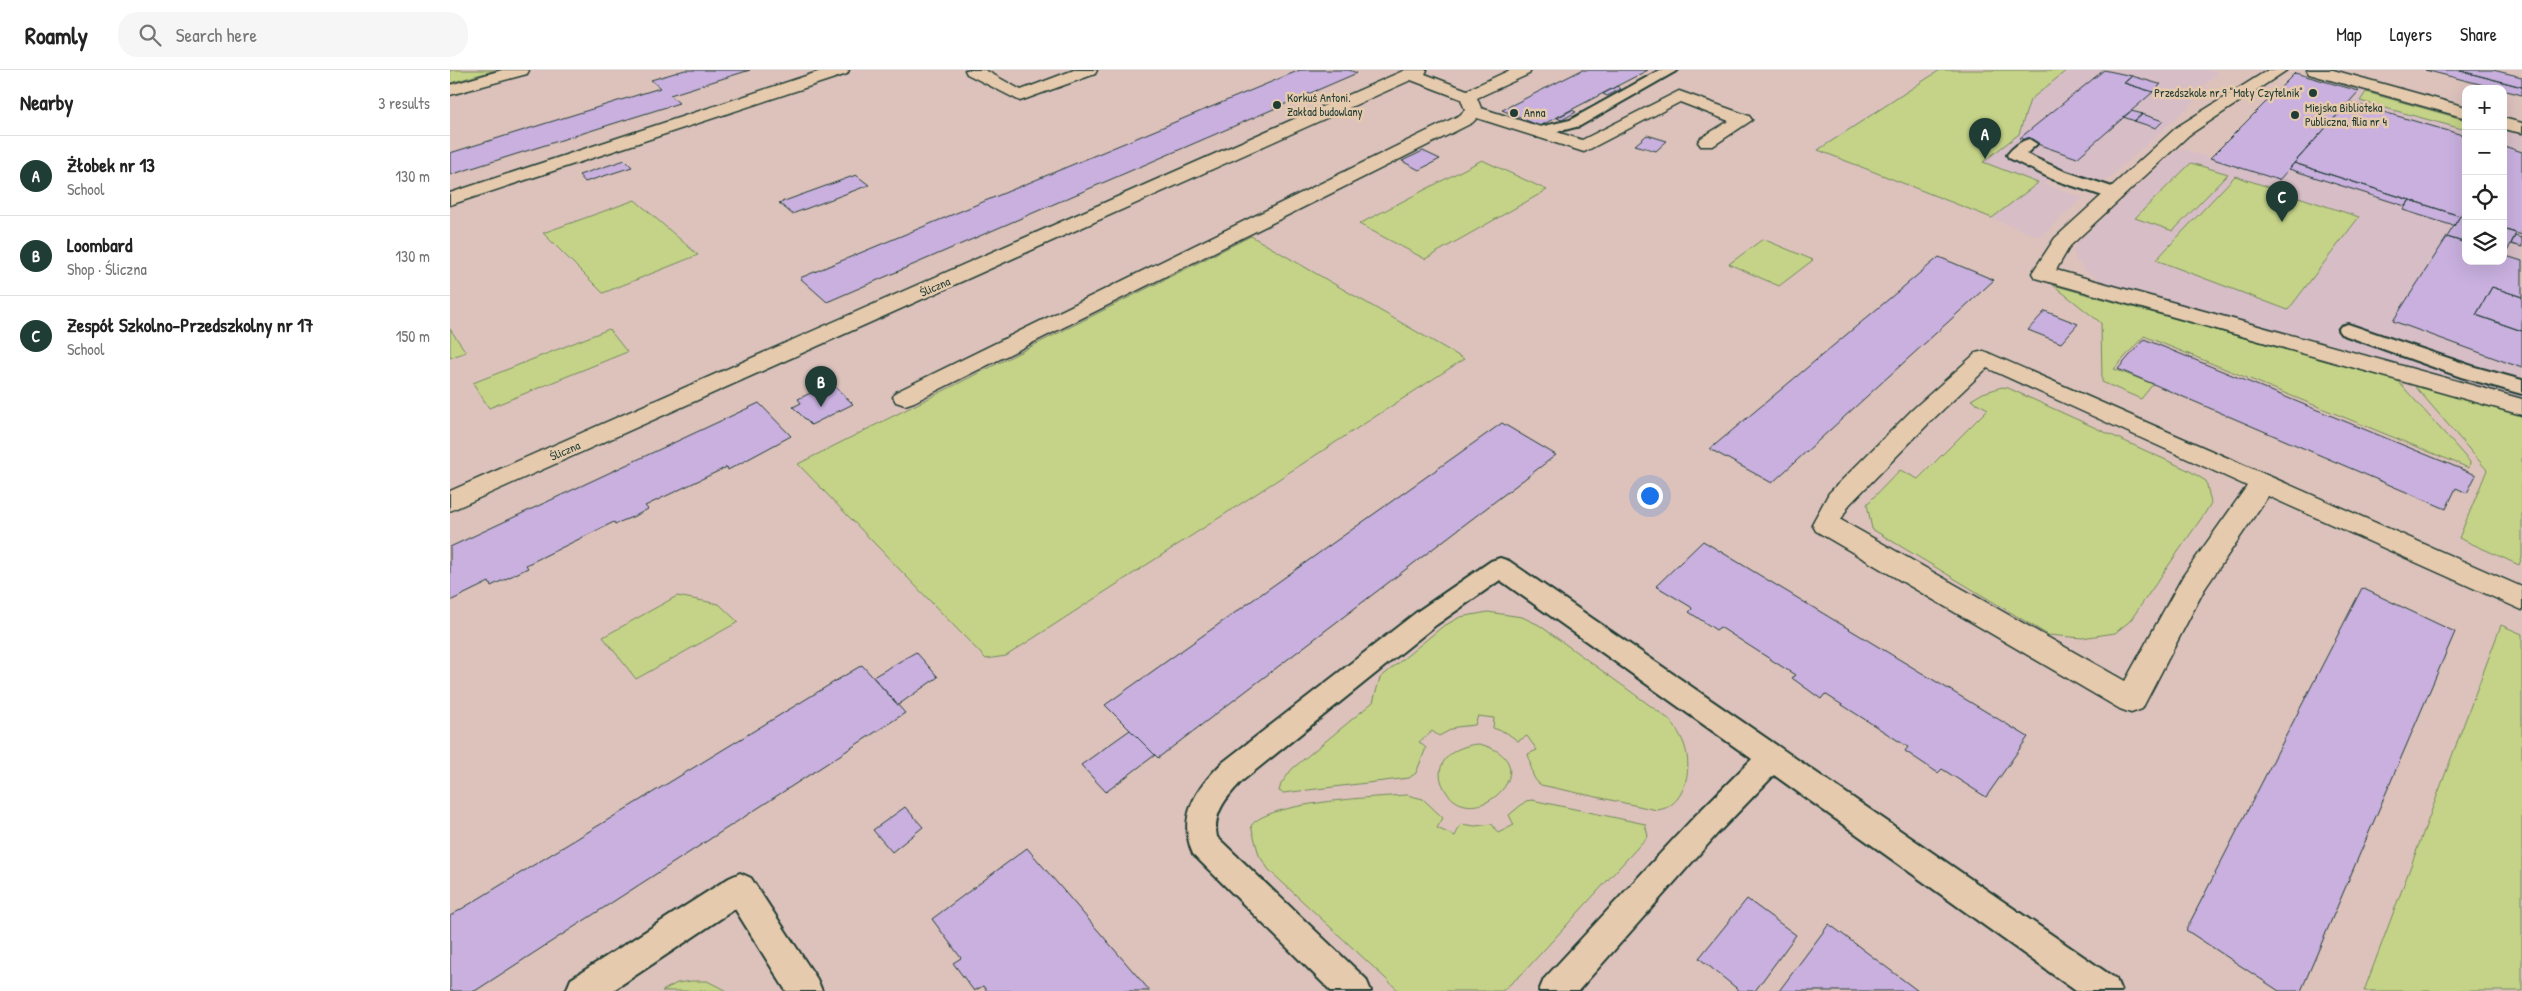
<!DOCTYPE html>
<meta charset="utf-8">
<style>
body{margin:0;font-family:"Patrick Hand",sans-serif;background:#f6f6f6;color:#222}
.controls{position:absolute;right:15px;top:15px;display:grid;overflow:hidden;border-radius:10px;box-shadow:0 5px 20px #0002}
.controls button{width:45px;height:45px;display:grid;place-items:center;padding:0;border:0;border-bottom:1px solid #e0e0e0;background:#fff;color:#222;font:25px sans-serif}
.you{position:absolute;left:1199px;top:425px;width:18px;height:18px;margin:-12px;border:4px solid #fff;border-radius:50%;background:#1a73e8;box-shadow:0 0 0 8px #1a73e833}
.badge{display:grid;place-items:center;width:32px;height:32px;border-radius:50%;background:#1f3d34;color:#fff;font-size:16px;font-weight:700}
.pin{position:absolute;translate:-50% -41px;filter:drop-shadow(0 1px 2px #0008)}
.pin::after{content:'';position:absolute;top:26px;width:18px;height:15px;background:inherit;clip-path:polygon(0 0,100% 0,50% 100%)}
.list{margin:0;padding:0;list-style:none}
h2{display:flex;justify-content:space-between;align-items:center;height:65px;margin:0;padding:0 20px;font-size:21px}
h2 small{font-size:16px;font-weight:400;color:#767676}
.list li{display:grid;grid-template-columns:32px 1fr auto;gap:15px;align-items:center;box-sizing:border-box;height:80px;padding:0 20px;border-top:1px solid #e0e0e0}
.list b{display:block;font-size:19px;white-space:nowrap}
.list p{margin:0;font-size:16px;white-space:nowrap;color:#767676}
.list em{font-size:16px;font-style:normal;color:#767676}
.icon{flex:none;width:28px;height:28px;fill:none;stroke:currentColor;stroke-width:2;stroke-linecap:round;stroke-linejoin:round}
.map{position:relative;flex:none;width:2072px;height:921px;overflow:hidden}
header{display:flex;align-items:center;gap:30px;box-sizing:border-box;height:70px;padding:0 25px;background:#fff;border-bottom:1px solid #e0e0e0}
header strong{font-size:24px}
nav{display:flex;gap:28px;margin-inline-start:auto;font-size:18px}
.search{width:350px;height:45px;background:#f6f6f6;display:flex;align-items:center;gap:12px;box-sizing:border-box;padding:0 18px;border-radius:20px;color:#767676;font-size:19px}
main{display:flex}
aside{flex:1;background:#fff}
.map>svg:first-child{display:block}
.built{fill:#d7bdc6}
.green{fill:#c4d387;stroke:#72885e}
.building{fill:#c9b0df;stroke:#1f3d34}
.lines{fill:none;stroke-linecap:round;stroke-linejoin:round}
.service-casing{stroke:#1f3d34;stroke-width:4}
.minor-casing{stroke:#1f3d34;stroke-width:3}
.primary-casing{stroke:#1f3d34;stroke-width:3}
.service{fill:#e6caad;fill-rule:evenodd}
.minor{fill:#e6caad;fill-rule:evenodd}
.primary{fill:#e6caad;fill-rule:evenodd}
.poi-dot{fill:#1f3d34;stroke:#e6caad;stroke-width:2}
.labels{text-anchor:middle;stroke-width:5;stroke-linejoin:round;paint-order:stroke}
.far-poi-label{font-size:12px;fill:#1f3d34;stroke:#e6caad;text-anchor:start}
.far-street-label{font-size:12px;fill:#1f3d34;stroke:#e6caad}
</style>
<header>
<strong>Roamly</strong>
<div class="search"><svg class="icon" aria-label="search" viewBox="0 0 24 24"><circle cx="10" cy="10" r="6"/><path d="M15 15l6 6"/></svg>Search here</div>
<nav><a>Map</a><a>Layers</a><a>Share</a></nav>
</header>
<main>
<aside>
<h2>Nearby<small>3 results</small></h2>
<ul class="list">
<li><span class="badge">A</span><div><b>Żłobek nr 13</b><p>School</p></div><em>130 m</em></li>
<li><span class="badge">B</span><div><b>Loombard</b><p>Shop · Śliczna</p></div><em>130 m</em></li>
<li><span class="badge">C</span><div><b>Zespół Szkolno-Przedszkolny nr 17</b><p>School</p></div><em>150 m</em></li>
</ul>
</aside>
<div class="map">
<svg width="2072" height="921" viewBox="0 0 2072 921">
<rect width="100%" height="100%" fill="#ddc2bc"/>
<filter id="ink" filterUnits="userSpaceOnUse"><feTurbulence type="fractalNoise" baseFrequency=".02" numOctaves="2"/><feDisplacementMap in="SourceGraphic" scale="10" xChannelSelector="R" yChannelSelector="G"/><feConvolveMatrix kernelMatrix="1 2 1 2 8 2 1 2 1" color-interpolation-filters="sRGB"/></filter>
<g filter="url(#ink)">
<path class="built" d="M 1488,0 L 1759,0 L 1768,3 L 1754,16 L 1760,18 L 1653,113 L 1611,99 L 1594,114 L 1633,128 L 1590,167 L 1365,80 Z
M 1845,3 L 1908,21 L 1911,18 L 2016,47 L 2016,191 L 2053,191 L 2053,58 L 2072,63 L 2072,329 L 1861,269 L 1660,216 L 1636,201 L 1626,190 L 1623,181 L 1628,171 L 1729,78 L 1760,88 Z"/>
<path class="green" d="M 0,0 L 46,0 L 0,13 Z
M 1490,0 L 1617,0 L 1580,30 L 1569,64 L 1533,92 L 1588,113 L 1542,148 L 1368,80 Z
M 1916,22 L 2016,50 L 2016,60 L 1910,31 Z
M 1032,90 L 1097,120 L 975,189 L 909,154 Z
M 1741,93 L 1778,104 L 1723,161 L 1685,148 Z
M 1785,106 L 1909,147 L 1838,240 L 1706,190 Z
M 185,130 L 248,185 L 153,223 L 93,163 Z
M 801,166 L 1014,289 L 556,586 L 536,589 L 348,394 Z
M 1313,169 L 1363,190 L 1329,216 L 1279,194 Z
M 1603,215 L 1947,310 L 2020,392 L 2019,398 L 1694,266 L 1664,299 L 1703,314 L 1691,329 L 1652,312 L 1651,253 Z
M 0,259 L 16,282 L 0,288 Z
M 159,259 L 177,282 L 39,338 L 23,313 Z
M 1964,315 L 2072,345 L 2072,487 L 2069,495 L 2009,468 L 2037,400 Z
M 1552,317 L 1558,318 L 1738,400 L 1756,411 L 1761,433 L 1755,443 L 1680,551 L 1665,563 L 1632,568 L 1598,565 L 1422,459 L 1417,434 L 1450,400 L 1468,409 L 1538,339 L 1521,330 L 1533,323 Z
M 227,526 L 269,534 L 288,552 L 186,609 L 153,567 Z
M 1038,542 L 1072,547 L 1089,555 L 1220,650 C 1226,658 1232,667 1235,677 C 1243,700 1234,738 1207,740 L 1091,715 C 1080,708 1082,696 1078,684 L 1087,680 L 1077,666 L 1068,671 L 1057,663 L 1043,658 L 1044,648 L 1028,646 L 1025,655 L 1006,657 L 989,666 L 982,661 L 969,672 L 976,678 L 966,703 L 959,708 L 833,723 L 829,721 L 831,714 L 842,699 L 923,632 L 930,608 L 992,557 L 1010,547 Z
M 2051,555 L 2072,564 L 2072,921 L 1914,921 Z
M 1029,674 C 1104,692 1022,770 994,718 C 980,692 1006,675 1029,674 Z
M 957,725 L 973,729 L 993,748 L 987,758 L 1005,766 L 1011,754 L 1025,756 L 1042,754 L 1048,763 L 1064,755 L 1059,745 L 1076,731 L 1082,730 L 1195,754 L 1198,766 L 1072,904 L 1052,921 L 949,921 L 819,800 L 809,785 L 801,756 C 816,732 926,727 957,725 Z
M 242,911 L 257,911 L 277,921 L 212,921 L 227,913 Z"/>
<path class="building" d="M 235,0 L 300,0 L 220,25 L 229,33 L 0,105 L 0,83 L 210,18 L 201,10 Z
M 850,0 L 899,0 L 907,3 L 377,232 L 350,208 Z
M 1132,0 L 1198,0 L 1090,56 L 1052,40 Z
M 1654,0 L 1682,6 L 1674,13 L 1703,22 L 1627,88 L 1570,68 Z
M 1975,0 L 2007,0 L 2072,17 L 2072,25 Z
M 2007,0 L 2043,0 L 2072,7 L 2072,17 Z
M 1845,3 L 1909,21 L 1829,110 L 1760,88 Z
M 1682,6 L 1709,14 L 1711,14 L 1703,22 L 1674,13 Z
M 1167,16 L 1171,19 L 1157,26 L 1153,24 Z
M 1899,32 L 2016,66 L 2016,138 L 2010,146 L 1844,93 Z
M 1122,40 L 1126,42 L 1112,50 L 1107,48 Z
M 1681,41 L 1693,44 L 1685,51 L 1673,47 Z
M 1692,44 L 1713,51 L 1706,58 L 1684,51 Z
M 1197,65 L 1217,71 L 1206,81 L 1185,75 Z
M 2057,77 L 2072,82 L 2072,165 L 2053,159 L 2053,82 Z
M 973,81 L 990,89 L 969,100 L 952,91 Z
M 175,90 L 182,97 L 135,112 L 129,105 Z
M 1844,93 L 1960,130 L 1955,136 L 1839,99 Z
M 406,105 L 419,115 L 342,144 L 329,133 Z
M 1960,130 L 2010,146 L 2004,156 L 1953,140 Z
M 2010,146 L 2016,148 L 2016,173 L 1997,167 Z
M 2053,159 L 2066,163 L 2055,186 L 2053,185 Z
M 2065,166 L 2072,168 L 2072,177 L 2061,174 Z
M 1997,167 L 2016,173 L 2016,191 L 2053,191 L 2053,185 L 2072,191 L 2072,227 L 2042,217 L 2026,245 L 2072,261 L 2072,298 L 1943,251 Z
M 1489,187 L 1544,210 L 1322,413 L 1260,379 Z
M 2042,217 L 2072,227 L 2072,261 L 2026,245 Z
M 1595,241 L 1628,254 L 1611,273 L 1578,260 Z
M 1694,269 L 2026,405 L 2017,423 L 2006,418 L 1996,439 L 1668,299 Z
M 381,313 L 403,334 L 361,355 L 343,337 L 351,333 L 348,329 Z
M 309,333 L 341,366 L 278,400 L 277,397 L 195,436 L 198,439 L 187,445 L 165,454 L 164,452 L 76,495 L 78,498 L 41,516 L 39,512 L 0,531 L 0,477 Z
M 1052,353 L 1106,385 L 708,688 L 655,635 Z
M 1253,471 L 1578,667 L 1536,727 L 1492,699 L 1488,703 L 1455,681 L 1458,677 L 1375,624 L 1371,629 L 1342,608 L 1345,605 L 1270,557 L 1266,560 L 1239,542 L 1242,539 L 1241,537 L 1206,516 Z
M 1912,518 L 2005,562 L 1851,921 L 1829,921 L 1736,860 Z
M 466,582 L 488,607 L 448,635 L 423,607 Z
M 412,595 L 455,643 L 25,921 L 0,921 L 0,846 Z
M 680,660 L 705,685 L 656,722 L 631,695 Z
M 455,737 L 473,757 L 442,782 L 423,760 Z
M 577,778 L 700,921 L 537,921 L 533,916 L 524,921 L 503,893 L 511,888 L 482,849 Z
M 1297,829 L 1346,865 L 1305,921 L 1290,921 L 1249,888 Z
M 1379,854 L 1468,921 L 1329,921 Z"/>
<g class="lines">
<defs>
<path id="service" d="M 1210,0 L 1228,0 L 1130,56 L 1087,67 L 1079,62 L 1081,59 L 1120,50 Z
M 1579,69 L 1587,74 L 1576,84 L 1614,101 L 1671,120 L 1673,124 L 1671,128 L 1659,128 L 1602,109 L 1559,88 L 1557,85 C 1562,78 1571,71 1579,69 Z
M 1898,254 L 2025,297 L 2072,310 L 2072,324 L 2011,307 L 1891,264 L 1888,260 L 1891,256 Z
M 1050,488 L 1059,491 L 1666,909 L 1671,921 L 1626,921 L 1324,705 L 1267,764 L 1128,921 L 1089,921 L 1094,909 L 1245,746 L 1302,689 L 1050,510 L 986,555 L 792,711 C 777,727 762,743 767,767 L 916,909 L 921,921 L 881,921 L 743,784 C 727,747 746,719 772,693 L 968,541 L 1041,491 Z
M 290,803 L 301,808 L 367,909 L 372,921 L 336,921 L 285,839 L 162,921 L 116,921 L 121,909 L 279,808 Z"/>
<path id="minor" d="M 374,0 L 399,0 L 397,4 L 0,135 L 0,123 Z
M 515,0 L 535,0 L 571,20 L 624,0 L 647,0 L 645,4 L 570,31 L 517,4 Z
M 955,0 L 977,0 L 975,4 L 1017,20 L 1060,0 L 1081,0 L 1079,4 L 1027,28 L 1031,38 L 1132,70 L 1229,21 L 1299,46 L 1302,50 L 1263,76 L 1251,76 L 1248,72 L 1251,68 L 1279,51 L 1230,32 L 1134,82 L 1027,48 L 1022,53 L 464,332 L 455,335 L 446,332 L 443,327 L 446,322 L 1010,45 L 1015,40 L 1011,29 L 961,10 L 0,441 L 0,421 Z
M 1818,0 L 1837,0 L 1739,65 L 1620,176 L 1606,200 L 2072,329 L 2072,345 L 1585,208 L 1582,203 L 1605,168 L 1727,57 Z
M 1857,0 L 1883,0 L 2016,37 L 2016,48 L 1859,4 Z
M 2053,48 L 2072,53 L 2072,63 L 2053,59 Z
M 1534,281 L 2072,517 L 2072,540 L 1818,426 L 1754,520 L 1692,639 L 1681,643 L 1670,639 L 1366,461 L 1362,454 L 1379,423 L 1462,340 L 1526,283 ZM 1537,298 L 1797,416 L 1733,506 L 1675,611 L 1391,450 L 1399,435 L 1480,352 Z"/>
<path id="primary" d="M 52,0 L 79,0 L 77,4 L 0,25 L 0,15 Z"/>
</defs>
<use href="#service" class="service-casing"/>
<use href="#minor" class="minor-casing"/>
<use href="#primary" class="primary-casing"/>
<use href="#service" class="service"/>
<use href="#minor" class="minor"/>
<use href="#primary" class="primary"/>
</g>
</g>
<g class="poi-dot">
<circle cx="1863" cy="23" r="5"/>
<circle cx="827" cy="35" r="5"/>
<circle cx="1064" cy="43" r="5"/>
<circle cx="1845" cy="45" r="5"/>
</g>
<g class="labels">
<g class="far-poi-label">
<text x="1853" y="27" text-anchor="end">Przedszkole nr 9 "Mały Czytelnik"</text>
<text x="837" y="32">Korkuś Antoni.<tspan x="837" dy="14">Zakład budowlany</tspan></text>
<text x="1855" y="42">Miejska Biblioteka<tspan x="1855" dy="14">Publiczna, filia nr 4</tspan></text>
<text x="1074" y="47">Anna</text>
</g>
<g class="far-street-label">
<text transform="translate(485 217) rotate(-24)" y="4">Śliczna</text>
<text transform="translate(115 381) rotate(-24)" y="4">Śliczna</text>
</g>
</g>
</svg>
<div class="controls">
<button>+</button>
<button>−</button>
<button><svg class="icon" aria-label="locate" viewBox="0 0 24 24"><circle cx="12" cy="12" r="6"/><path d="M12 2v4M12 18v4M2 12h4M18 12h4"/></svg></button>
<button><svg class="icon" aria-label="layers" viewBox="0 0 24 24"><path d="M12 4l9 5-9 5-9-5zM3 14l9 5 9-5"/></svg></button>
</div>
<div class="you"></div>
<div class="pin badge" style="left:1535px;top:89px">A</div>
<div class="pin badge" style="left:371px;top:337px">B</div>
<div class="pin badge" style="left:1832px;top:152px">C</div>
</div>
</main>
